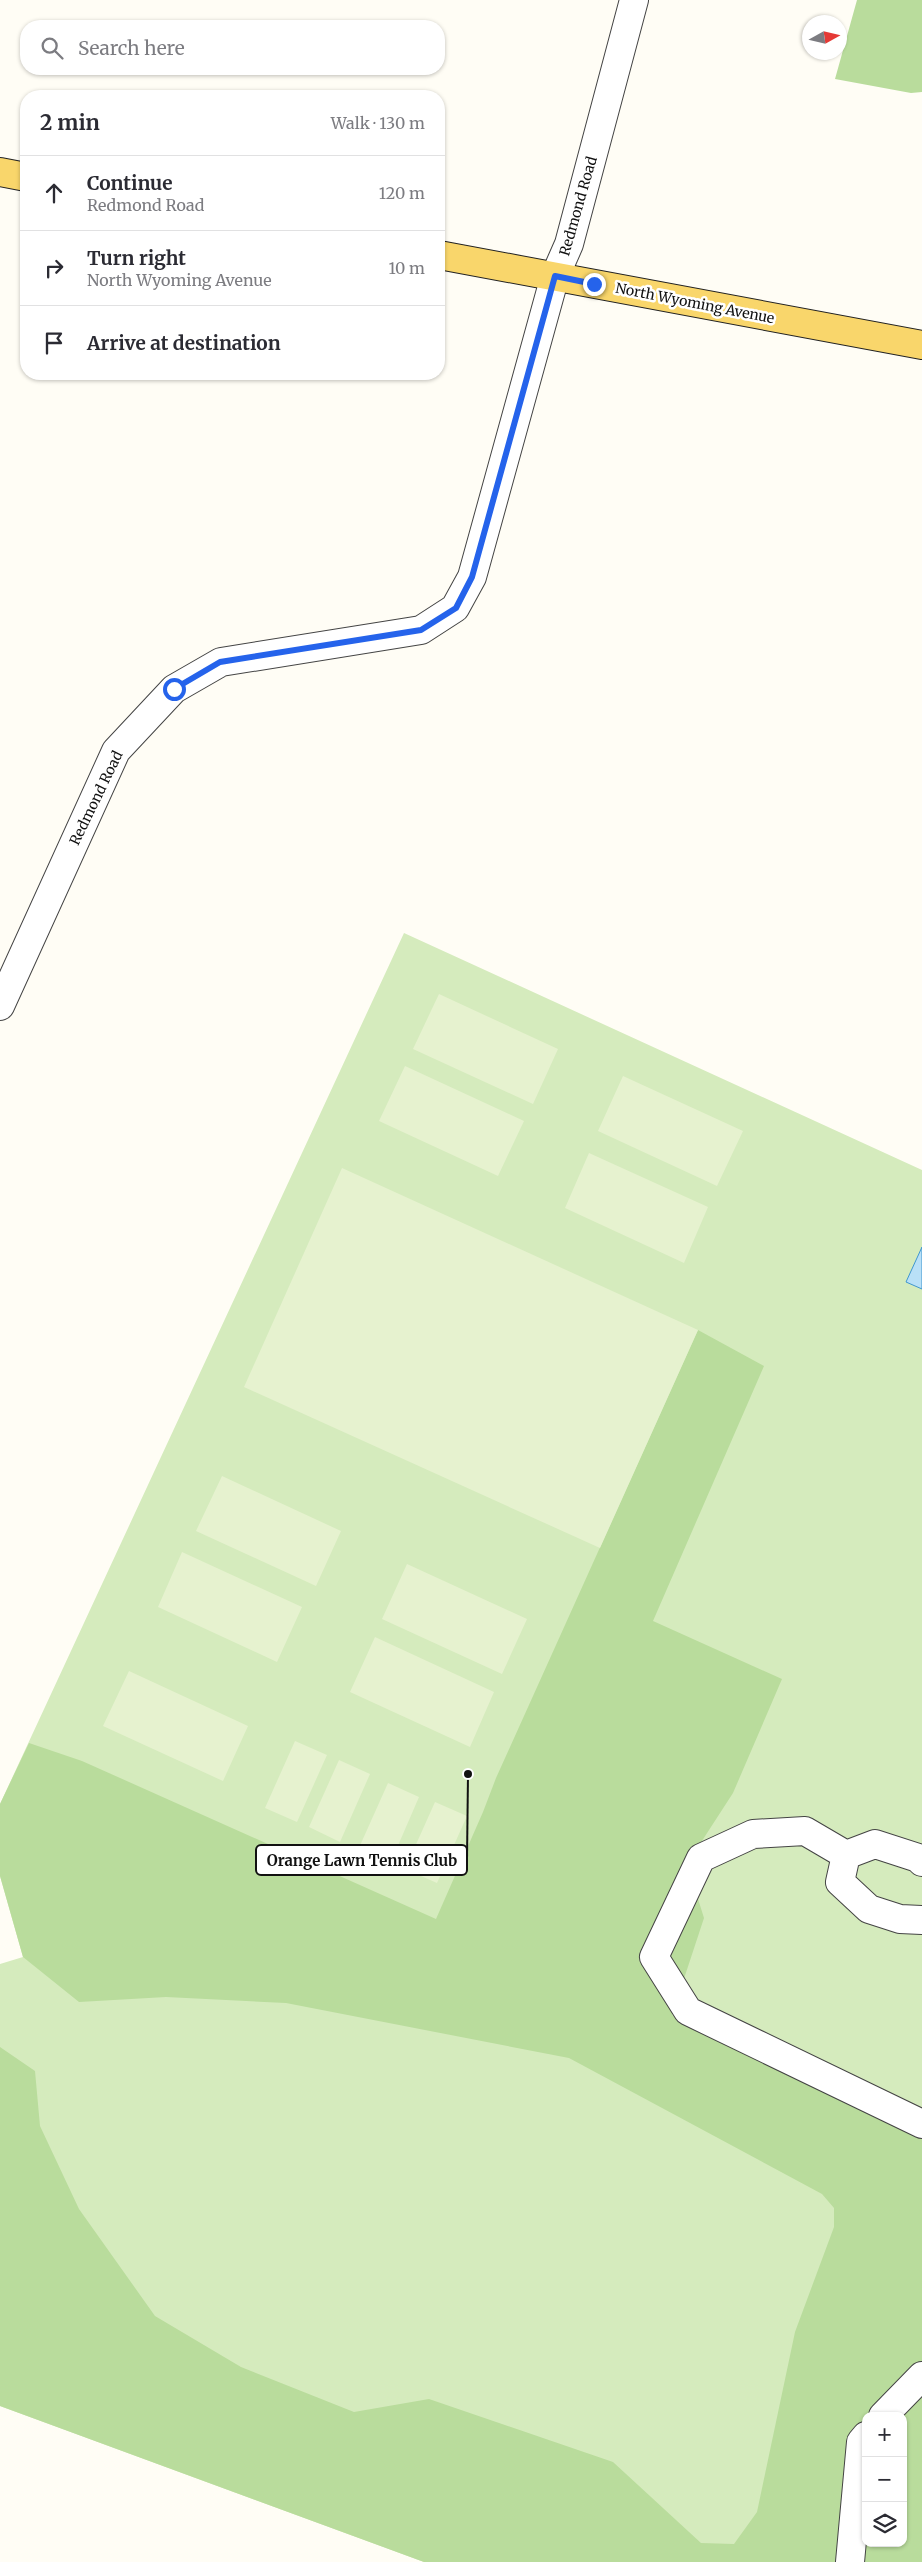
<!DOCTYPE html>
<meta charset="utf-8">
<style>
body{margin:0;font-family:Merriweather,serif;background:#f7f7f7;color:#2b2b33}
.controls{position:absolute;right:15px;bottom:15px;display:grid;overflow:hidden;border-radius:10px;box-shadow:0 1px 4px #0004}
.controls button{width:45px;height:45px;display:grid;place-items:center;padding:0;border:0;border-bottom:1px solid #e1e1e2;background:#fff;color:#2b2b33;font:25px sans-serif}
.compass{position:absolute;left:802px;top:15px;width:45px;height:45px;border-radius:50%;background:#fff;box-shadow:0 1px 4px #0004;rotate:82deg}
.stop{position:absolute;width:15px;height:15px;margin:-11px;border:4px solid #2563eb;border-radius:50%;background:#fff}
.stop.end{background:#2563eb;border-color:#fff;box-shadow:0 1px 5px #0008}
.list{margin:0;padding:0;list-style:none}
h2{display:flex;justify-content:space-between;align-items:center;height:65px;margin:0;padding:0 20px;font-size:21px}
h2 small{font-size:16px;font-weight:400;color:#7c7c81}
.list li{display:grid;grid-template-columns:32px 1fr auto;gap:15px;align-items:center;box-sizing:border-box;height:75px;padding:0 20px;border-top:1px solid #e1e1e2}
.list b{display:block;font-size:19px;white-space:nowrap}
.list p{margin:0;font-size:16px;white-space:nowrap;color:#7c7c81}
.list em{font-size:16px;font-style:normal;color:#7c7c81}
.icon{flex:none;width:28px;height:28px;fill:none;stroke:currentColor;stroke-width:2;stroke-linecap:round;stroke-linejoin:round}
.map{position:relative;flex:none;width:922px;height:2562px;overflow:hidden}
.search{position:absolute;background:#fff;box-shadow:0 1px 4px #0004;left:20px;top:20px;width:425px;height:55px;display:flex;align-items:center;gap:12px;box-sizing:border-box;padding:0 18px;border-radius:20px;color:#7c7c81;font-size:19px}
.panel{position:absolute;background:#fff;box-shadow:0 1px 4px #0004;left:20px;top:90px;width:425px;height:290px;border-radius:20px}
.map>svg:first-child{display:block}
.green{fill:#d5ebbd;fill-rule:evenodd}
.forest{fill:#b9dc9c;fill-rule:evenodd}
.pitch{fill:#e6f2cf}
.water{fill:#b9e0f7;stroke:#3f96cf}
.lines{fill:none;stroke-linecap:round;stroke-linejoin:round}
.minor-casing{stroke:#444;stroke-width:30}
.major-casing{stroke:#222;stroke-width:30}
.minor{stroke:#fff;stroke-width:28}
.major{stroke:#f9d66b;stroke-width:28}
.route{stroke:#2563eb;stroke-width:6}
.labels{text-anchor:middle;stroke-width:5;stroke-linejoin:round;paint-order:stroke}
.street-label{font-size:14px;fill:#111;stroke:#fff}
.leader{fill:none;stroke:#111;stroke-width:2}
.callout-dot{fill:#111;stroke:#fff;stroke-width:2}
.callout{fill:#fff;stroke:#111;stroke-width:2}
.callout-label{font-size:15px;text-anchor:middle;font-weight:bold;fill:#111}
</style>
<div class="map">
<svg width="922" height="2562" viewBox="0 0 922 2562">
<rect width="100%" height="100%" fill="#fffdf5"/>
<path class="green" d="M 404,933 L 922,1170 L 922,2562 L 424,2562 L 0,2406 L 0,1964 L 23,1957 L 0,1876 L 0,1804 ZM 866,2416 L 903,2416 L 903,2543 L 866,2543 Z"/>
<path class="forest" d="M 857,0 L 922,0 L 922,92 L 911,93 L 835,79 Z
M 698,1330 L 764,1366 L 653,1621 L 782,1679 L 733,1793 L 687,1864 L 704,1918 L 672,2015 L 922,2138 L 922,2562 L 424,2562 L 0,2406 L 0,2047 L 35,2071 L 40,2126 L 79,2209 L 155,2316 L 241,2367 L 354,2412 L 429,2399 L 613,2462 L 701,2543 L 734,2544 L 757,2512 L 795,2332 L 834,2227 L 834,2208 L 822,2194 L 569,2058 L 286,2003 L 166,1997 L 79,2002 L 23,1957 L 0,1876 L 0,1804 L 29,1743 L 82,1761 L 436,1919 L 483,1812 L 496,1778 ZM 866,2416 L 903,2416 L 903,2543 L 866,2543 Z"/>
<path class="pitch" d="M 439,994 L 558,1049 L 533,1104 L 413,1049 Z
M 405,1066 L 524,1121 L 498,1176 L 379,1121 Z
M 623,1076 L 743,1131 L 717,1186 L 598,1131 Z
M 589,1153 L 708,1207 L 684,1263 L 565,1208 Z
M 342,1168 L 698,1330 L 600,1548 L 244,1387 Z
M 222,1476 L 341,1531 L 316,1586 L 196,1531 Z
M 182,1552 L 302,1607 L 277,1662 L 158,1607 Z
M 407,1564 L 527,1619 L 502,1674 L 382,1619 Z
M 375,1637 L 494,1692 L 470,1747 L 350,1692 Z
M 129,1671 L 248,1726 L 223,1781 L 103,1726 Z
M 295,1741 L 327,1755 L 297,1822 L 265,1808 Z
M 339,1760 L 370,1774 L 340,1842 L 309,1827 Z
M 388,1783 L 419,1797 L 390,1864 L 358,1850 Z
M 435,1802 L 467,1816 L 437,1883 L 405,1869 Z"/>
<path class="water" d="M 922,1247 L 922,1289 L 906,1282 Z"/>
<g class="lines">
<defs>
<path id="minor" d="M 0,1006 L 116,751 L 174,689 L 221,662 L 421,630 L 455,608 L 472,577 L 555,276 L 569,244 L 634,0
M 846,1855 L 805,1831 L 753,1834 L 701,1858 L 654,1957 L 688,2011 L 922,2124
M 846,1855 L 840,1882 L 869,1909 L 900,1919 L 922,1920
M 846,1855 L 875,1844 L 918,1858 L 922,1862
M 883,2416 L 922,2376
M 850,2562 L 861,2442 L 866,2436"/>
<path id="major" d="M 0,172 L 26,177
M 439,255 L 922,345"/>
</defs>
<use href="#minor" class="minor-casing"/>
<use href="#major" class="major-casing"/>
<use href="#minor" class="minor"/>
<use href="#major" class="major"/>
</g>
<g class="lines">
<path class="route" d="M 174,689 L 220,662 L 421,630 L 456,608 L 472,577 L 555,276 L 594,284"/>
</g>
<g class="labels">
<g class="street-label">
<text transform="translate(578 206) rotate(-74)" y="5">Redmond Road</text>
<text transform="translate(695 303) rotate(11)" y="5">North Wyoming Avenue</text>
<text transform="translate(96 798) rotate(-64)" y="5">Redmond Road</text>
</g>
</g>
<path class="leader" d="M468 1774L467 1860"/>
<circle class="callout-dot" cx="468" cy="1774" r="5"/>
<rect class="callout" x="256" y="1845" width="211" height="30" rx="5"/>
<g class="callout-label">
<text x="362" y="1866">Orange Lawn Tennis Club</text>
</g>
</svg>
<div class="controls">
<button>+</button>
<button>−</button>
<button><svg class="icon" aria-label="layers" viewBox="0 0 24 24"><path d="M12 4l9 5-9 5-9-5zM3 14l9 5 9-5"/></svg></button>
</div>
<svg class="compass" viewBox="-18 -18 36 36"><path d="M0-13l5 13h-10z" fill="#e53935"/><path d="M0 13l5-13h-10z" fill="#7c7c81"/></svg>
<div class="stop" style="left:174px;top:689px"></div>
<div class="stop end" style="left:594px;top:284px"></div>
<div class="search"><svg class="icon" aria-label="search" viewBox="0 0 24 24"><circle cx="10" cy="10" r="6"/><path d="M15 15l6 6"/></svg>Search here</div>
<section class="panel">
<h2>2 min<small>Walk · 130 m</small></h2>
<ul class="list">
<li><svg class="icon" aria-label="ahead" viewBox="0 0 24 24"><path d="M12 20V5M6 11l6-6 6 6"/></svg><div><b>Continue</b><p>Redmond Road</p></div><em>120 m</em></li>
<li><svg class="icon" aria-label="right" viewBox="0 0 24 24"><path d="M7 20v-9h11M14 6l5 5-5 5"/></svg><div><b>Turn right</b><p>North Wyoming Avenue</p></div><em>10 m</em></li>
<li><svg class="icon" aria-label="arrive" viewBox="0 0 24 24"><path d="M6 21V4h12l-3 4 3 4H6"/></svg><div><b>Arrive at destination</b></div></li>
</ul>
</section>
</div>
